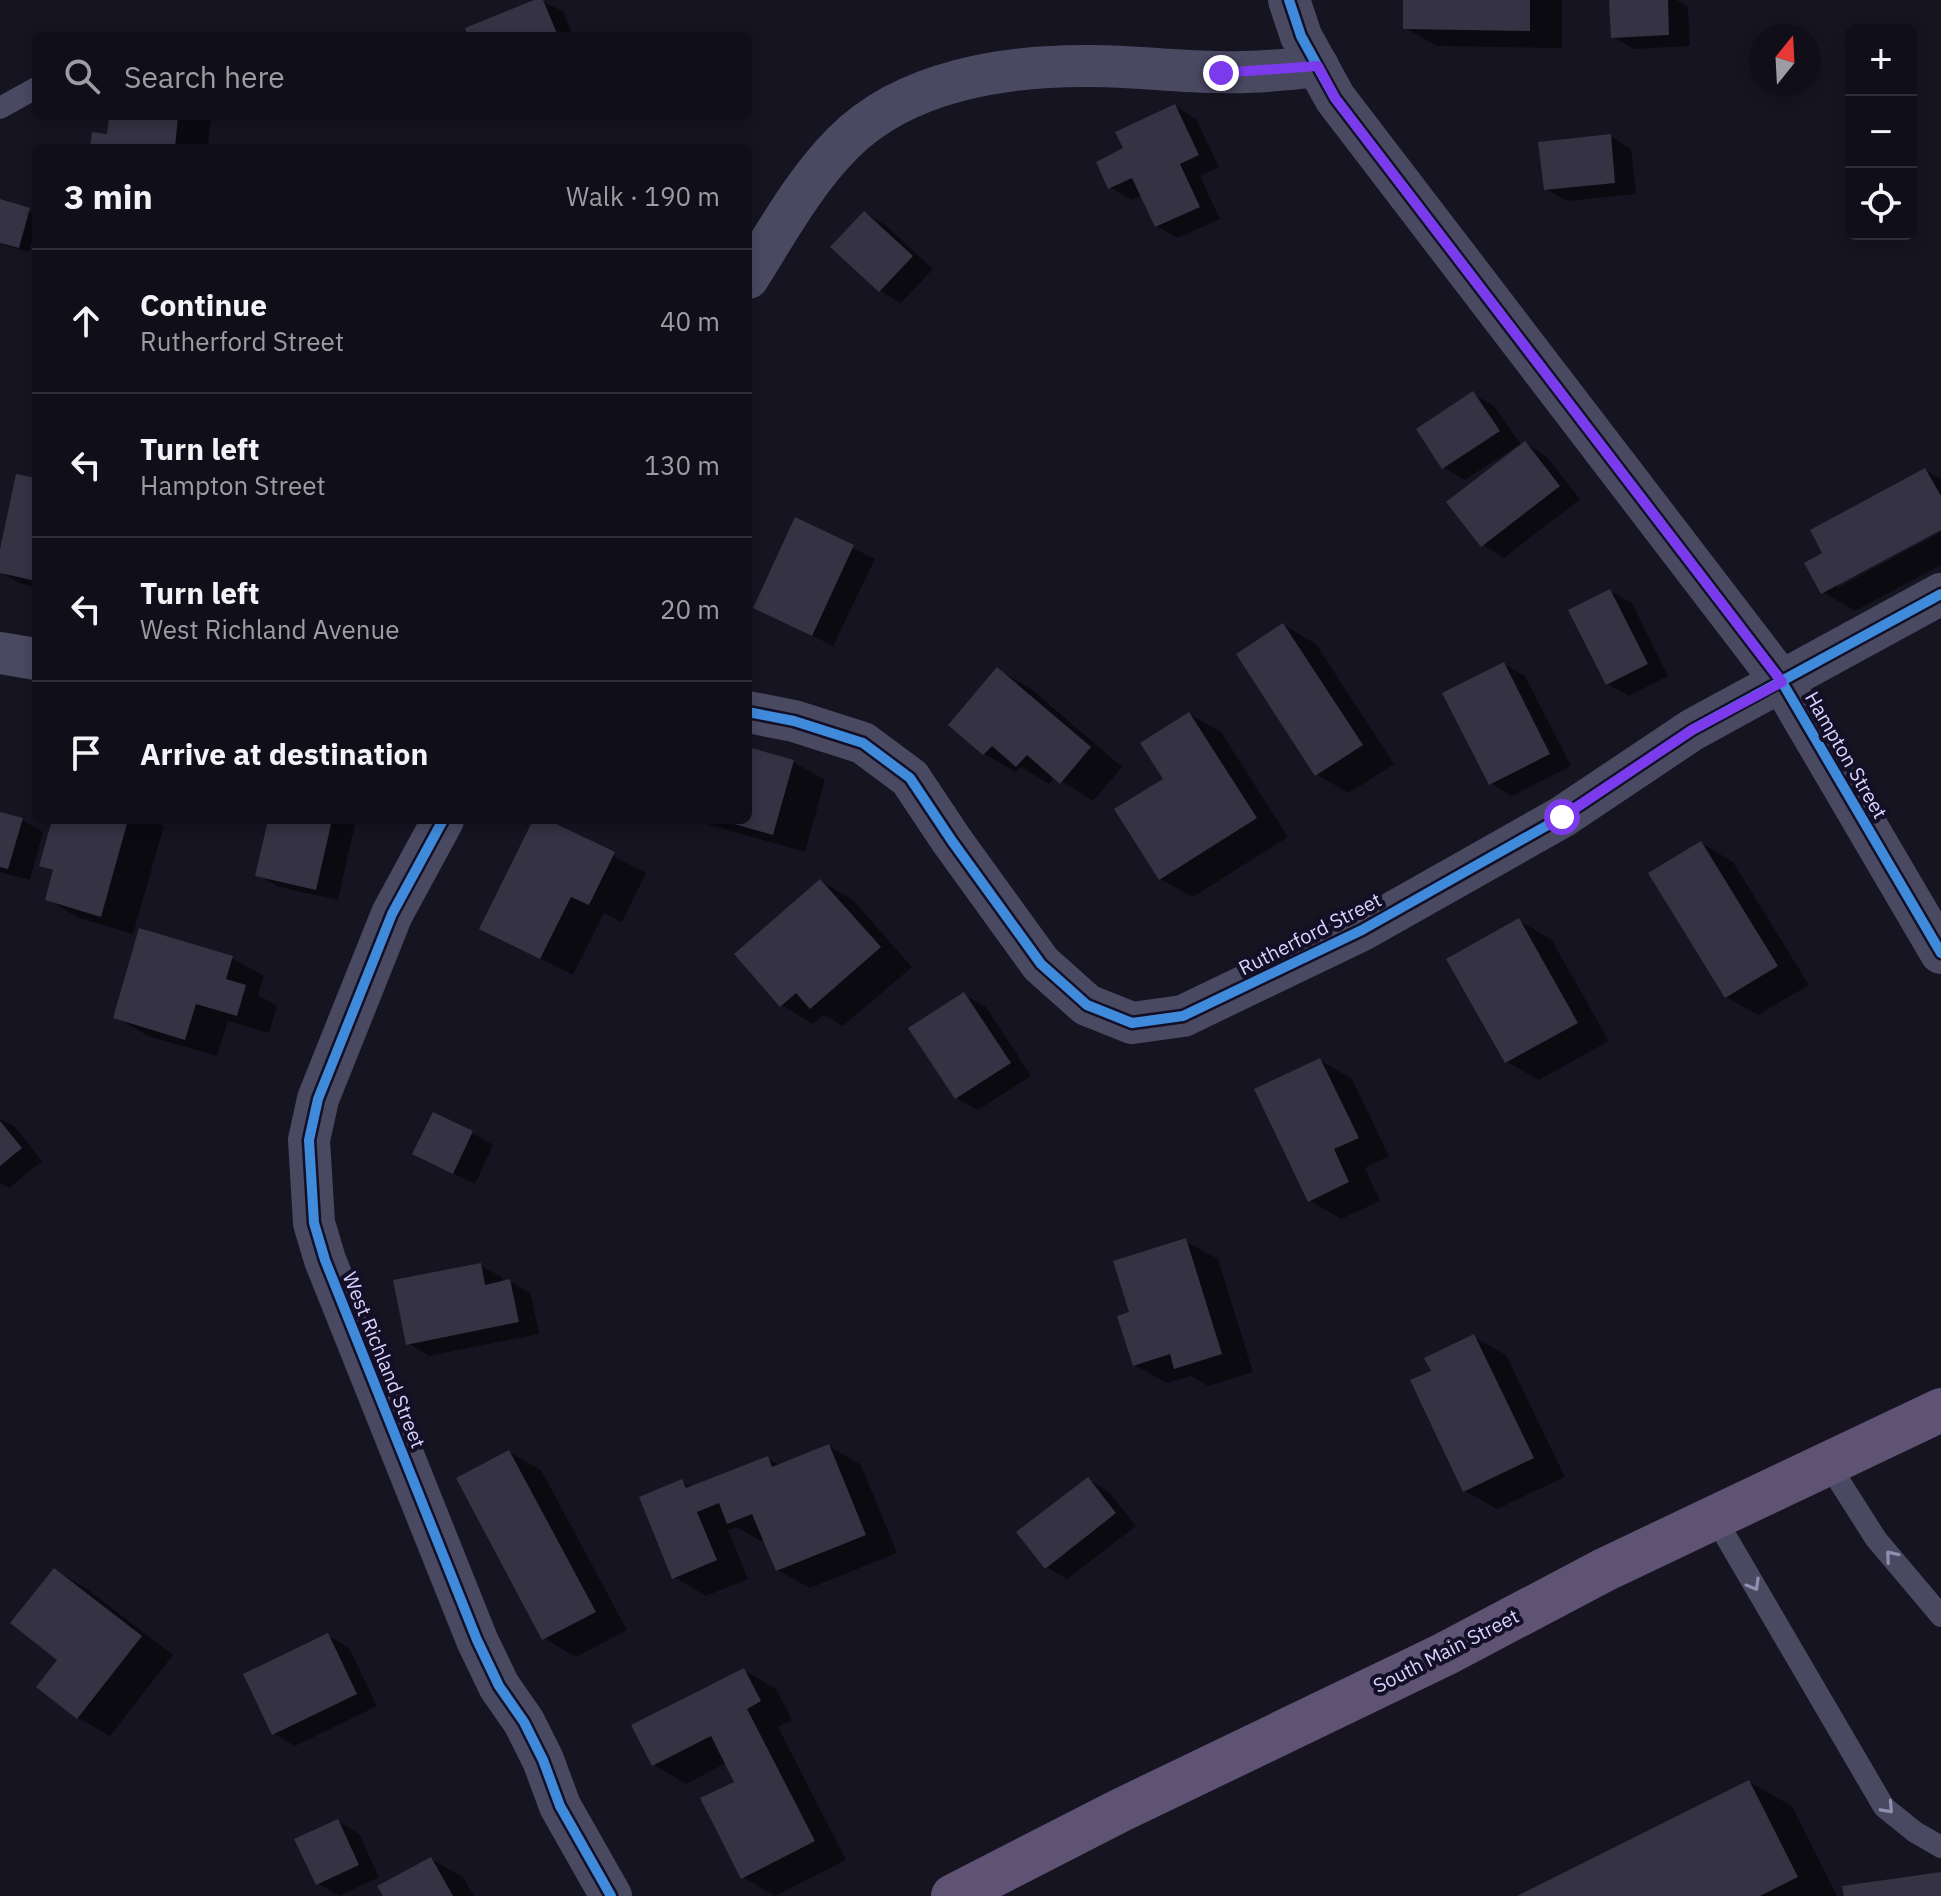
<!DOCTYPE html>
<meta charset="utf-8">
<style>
body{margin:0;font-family:"IBM Plex Sans",sans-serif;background:#1e1d26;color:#f1f3f6}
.controls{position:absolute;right:24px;top:24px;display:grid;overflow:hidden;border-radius:12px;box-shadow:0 4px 12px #0003}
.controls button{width:72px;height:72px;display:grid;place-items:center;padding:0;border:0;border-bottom:2px solid #302f38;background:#100f19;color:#f1f3f6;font:40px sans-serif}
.compass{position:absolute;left:1749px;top:24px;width:72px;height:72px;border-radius:50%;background:#100f19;box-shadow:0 4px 12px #0003;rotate:18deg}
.stop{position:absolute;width:24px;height:24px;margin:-18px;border:6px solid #7c3aed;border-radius:50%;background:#fff}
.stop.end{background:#7c3aed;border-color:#fff;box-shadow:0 2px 8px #0008}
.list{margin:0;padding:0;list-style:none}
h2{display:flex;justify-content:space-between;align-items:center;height:104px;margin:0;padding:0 32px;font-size:34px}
h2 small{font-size:26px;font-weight:400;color:#9c9ca2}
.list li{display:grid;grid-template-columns:52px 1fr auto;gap:24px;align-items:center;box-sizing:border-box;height:144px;padding:0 32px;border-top:2px solid #302f38}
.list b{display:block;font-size:30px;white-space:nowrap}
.list p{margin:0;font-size:26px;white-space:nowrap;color:#9c9ca2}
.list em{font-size:26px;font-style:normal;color:#9c9ca2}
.icon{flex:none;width:44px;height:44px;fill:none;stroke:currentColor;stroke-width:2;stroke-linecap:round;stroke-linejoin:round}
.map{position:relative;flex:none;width:1941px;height:1896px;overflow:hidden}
.search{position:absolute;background:#100f19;box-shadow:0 4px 12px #0003;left:32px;top:32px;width:720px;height:88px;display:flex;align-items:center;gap:20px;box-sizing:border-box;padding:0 28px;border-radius:12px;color:#9c9ca2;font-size:30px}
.panel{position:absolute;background:#100f19;box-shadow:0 4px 12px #0003;left:32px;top:144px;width:720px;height:680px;border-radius:12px}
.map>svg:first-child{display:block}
.shadow{fill:#0007}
.building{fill:#343243}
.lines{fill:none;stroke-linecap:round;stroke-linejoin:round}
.service{stroke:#4a4962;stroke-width:22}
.minor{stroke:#4a4962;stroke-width:42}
.primary{stroke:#5e5373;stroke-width:44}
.cycleway-casing{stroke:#130f26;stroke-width:15}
.cycleway{stroke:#408adc;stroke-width:10}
.oneway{stroke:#928eb0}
.route{stroke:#7c3aed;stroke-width:10}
.labels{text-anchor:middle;stroke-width:8;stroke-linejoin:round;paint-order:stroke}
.street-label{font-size:20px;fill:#d9d4ff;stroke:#130f26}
</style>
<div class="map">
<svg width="1941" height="1896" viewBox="0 0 1941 1896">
<rect width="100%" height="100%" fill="#161421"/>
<path class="shadow" d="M 539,0 L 563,11 L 573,36 L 470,36 Z
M 1405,0 L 1562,0 L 1562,48 L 1437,46 L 1405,28 Z
M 1611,0 L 1677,0 L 1688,7 L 1690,46 L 1634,49 L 1613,37 Z
M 1175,106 L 1196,119 L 1219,167 L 1200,176 L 1220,219 L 1178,238 L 1156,226 L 1142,195 L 1131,200 L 1110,187 L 1125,149 Z
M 111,116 L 211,116 L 208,148 L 92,148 L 109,136 Z
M 1610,136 L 1631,149 L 1636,194 L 1567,201 L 1546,189 Z
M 0,201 L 36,214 L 36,226 L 29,252 L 0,244 Z
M 864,213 L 885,225 L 933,269 L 901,303 L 880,291 Z
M 1473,394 L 1494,406 L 1522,446 L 1525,443 L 1546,456 L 1580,499 L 1504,558 L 1483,545 L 1519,448 L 1518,445 L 1465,480 L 1444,468 Z
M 1925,470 L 1941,479 L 1941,528 L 1837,583 L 1837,588 L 1941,532 L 1941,565 L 1855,611 L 1823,592 Z
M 36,480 L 36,587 L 19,583 L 0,572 L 0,558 Z
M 796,520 L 875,559 L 833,646 L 755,607 Z
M 1610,591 L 1632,603 L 1668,676 L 1629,696 L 1607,684 Z
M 1284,625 L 1316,644 L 1394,764 L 1349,793 L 1317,775 Z
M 1504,664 L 1525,676 L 1571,766 L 1512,796 L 1490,783 Z
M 998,670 L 1030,688 L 1122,767 L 1093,801 L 1055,777 L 1049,784 L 1021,767 L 1016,772 L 984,754 Z
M 1189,714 L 1221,732 L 1288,837 L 1193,897 L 1160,879 L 1166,779 Z
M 748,749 L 793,762 L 825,780 L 805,852 L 693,820 L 748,820 Z
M 0,814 L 22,820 L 43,832 L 30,880 L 0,872 Z
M 54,820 L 153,820 L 164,826 L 133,934 L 79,918 L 47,899 L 55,872 L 41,865 Z
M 270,820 L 356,820 L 338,900 L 279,887 L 257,875 Z
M 535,820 L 544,820 L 646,873 L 622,922 L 604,913 L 573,975 L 482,928 Z
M 1701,843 L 1733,862 L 1809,985 L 1758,1015 L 1726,997 Z
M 821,881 L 853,900 L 912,967 L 843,1026 L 824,1015 L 813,1024 L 781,1005 Z
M 1519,921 L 1551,939 L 1609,1041 L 1539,1080 L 1507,1062 Z
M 232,958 L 264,976 L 258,995 L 277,1006 L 269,1033 L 228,1021 L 217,1056 L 148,1036 L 116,1017 Z
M 964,995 L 986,1007 L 1031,1076 L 978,1110 L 956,1098 Z
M 1320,1060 L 1352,1079 L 1389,1156 L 1365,1168 L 1380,1201 L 1341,1219 L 1309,1200 Z
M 0,1119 L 14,1126 L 42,1161 L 9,1188 L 0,1183 Z
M 472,1133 L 493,1145 L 475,1184 L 436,1165 Z
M 1185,1241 L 1218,1259 L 1253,1372 L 1208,1386 L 1191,1376 L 1167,1383 L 1134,1365 L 1132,1313 Z
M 480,1265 L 502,1277 L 503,1283 L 510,1281 L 531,1294 L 539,1334 L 429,1356 L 408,1343 Z
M 1474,1337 L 1506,1355 L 1565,1477 L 1497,1509 L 1465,1491 L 1433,1372 Z
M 829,1446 L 861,1465 L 897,1553 L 810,1588 L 777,1570 L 765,1540 L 761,1541 L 736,1527 L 728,1530 L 748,1579 L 706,1596 L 674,1577 L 682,1482 L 693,1488 L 767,1458 L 781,1466 Z
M 509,1452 L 541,1470 L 627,1630 L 576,1657 L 543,1638 Z
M 1088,1479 L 1109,1492 L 1136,1526 L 1067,1579 L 1046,1567 Z
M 55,1570 L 87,1589 L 173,1655 L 110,1736 L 78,1718 L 60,1660 Z
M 328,1635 L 349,1648 L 377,1706 L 295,1746 L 274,1734 Z
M 744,1670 L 776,1689 L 792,1720 L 778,1727 L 846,1860 L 775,1896 L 743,1877 L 737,1782 L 726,1763 L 686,1784 L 654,1765 Z
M 1749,1782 L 1792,1806 L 1837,1896 L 1521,1896 Z
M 338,1821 L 359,1834 L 379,1877 L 339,1896 L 317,1883 Z
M 431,1859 L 463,1877 L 474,1896 L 385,1896 Z"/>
<path class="building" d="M 534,0 L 543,0 L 558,36 L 468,36 L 465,28 Z
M 1403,0 L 1530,0 L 1530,31 L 1403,29 Z
M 1609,0 L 1668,0 L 1669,35 L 1611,38 Z
M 1175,104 L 1199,155 L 1180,164 L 1200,207 L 1155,227 L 1132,178 L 1108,189 L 1096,162 L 1123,148 L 1115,132 Z
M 109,116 L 178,116 L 175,148 L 90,148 L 92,132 L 107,134 Z
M 1611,134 L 1615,183 L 1544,190 L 1538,142 Z
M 0,199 L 30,208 L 19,248 L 0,243 Z
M 864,211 L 913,256 L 879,292 L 830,247 Z
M 1473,391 L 1500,431 L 1442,469 L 1416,429 Z
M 1525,441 L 1560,486 L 1481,547 L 1446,502 Z
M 1925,468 L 1941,496 L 1941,530 L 1821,594 L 1804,563 L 1822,553 L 1810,530 Z
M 16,474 L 36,478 L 36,581 L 0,573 L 0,549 Z
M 795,517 L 854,545 L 812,636 L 753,608 Z
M 1610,589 L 1648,664 L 1606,685 L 1568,610 Z
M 1283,623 L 1363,745 L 1315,776 L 1236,654 Z
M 1504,662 L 1550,754 L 1489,785 L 1442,693 Z
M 997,667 L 1091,747 L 1060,784 L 1027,755 L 1016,767 L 992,746 L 983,755 L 948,725 Z
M 1189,712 L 1257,818 L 1159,880 L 1114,809 L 1163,779 L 1140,743 Z
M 748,747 L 794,760 L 773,835 L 724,821 L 748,820 Z
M 0,812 L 23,818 L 8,869 L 0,867 Z
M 52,820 L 128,820 L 101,917 L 45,900 L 53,870 L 39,866 Z
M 268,820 L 332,820 L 316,890 L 255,876 Z
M 533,820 L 548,820 L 615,852 L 589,905 L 571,897 L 540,959 L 479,929 Z
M 1701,841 L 1778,966 L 1725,998 L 1648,873 Z
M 820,879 L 881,947 L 810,1009 L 796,993 L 780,1007 L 734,954 Z
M 1519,918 L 1578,1023 L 1505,1063 L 1446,959 Z
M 139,928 L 233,956 L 226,979 L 246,985 L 237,1016 L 196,1004 L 185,1040 L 113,1018 Z
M 964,992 L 1011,1063 L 955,1099 L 908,1028 Z
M 1320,1058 L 1359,1138 L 1334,1149 L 1349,1182 L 1308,1202 L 1254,1089 Z
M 433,1112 L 473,1131 L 453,1174 L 412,1154 Z
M 0,1121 L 22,1148 L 0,1166 Z
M 1186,1238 L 1222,1354 L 1174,1369 L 1170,1354 L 1133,1366 L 1117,1316 L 1129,1312 L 1113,1261 Z
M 481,1263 L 485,1285 L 510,1279 L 519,1322 L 406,1345 L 393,1280 Z
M 1474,1334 L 1534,1458 L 1463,1492 L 1410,1380 L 1431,1371 L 1424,1358 Z
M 829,1444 L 866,1535 L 776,1571 L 752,1514 L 727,1524 L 719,1503 L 697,1512 L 717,1560 L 672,1579 L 639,1497 L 682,1479 L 686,1488 L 768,1456 L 772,1467 Z
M 509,1450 L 596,1612 L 542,1640 L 456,1478 Z
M 1088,1477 L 1116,1513 L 1045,1569 L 1016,1532 Z
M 54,1568 L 142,1636 L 77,1719 L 36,1687 L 57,1660 L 10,1623 Z
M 328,1633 L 357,1694 L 272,1735 L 243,1674 Z
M 744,1668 L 761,1701 L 747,1709 L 815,1841 L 741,1879 L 700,1798 L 734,1782 L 711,1736 L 652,1766 L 631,1725 Z
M 1749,1780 L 1798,1877 L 1760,1896 L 1517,1896 Z
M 338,1819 L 359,1865 L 316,1885 L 294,1839 Z
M 431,1857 L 453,1896 L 383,1896 L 377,1886 Z
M 1941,1872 L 1941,1896 L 1844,1896 L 1842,1886 Z"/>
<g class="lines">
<path class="service" d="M 0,108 L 36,88
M 1829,1465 L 1876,1539 L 1941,1616
M 1715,1518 L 1884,1807 L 1915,1832 L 1941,1847"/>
<path class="minor" d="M 1289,0 L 1301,36 L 1335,98 L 1782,682 L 1941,953
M 748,278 C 777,232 804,182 843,143 C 905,80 1007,65 1093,66 C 1135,66 1178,72 1221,72 C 1253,73 1286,70 1318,66
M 0,653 L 36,659
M 748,712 L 794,721 L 863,743 L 910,778 L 952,841 L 1041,964 L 1087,1005 L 1132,1023 L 1183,1016 L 1362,930 L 1562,817 L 1692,730 L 1941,594
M 443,820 L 392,914 L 318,1099 L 309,1140 L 314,1223 L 325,1260 L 477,1640 L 499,1686 L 524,1722 L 543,1760 L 560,1806 L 611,1896"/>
<path class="primary" d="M 953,1896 L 1119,1811 L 1445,1654 L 1606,1569 L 1941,1410"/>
<defs>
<path id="cycleway" d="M 1289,0 L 1301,36 L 1335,98 L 1782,682 L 1941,953
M 748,712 L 794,721 L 863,743 L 910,778 L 952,841 L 1041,964 L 1087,1005 L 1132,1023 L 1183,1016 L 1362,930 L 1562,817 L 1692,730 L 1941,594
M 443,820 L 392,914 L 318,1099 L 309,1140 L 314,1223 L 325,1260 L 477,1640 L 499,1686 L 524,1722 L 543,1760 L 560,1806 L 611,1896"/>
</defs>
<use href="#cycleway" class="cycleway-casing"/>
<use href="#cycleway" class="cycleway"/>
</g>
<defs><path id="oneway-chevron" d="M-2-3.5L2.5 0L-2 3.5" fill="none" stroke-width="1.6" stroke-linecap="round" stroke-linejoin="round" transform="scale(2)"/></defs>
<g class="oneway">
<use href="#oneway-chevron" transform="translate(1891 1556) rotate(-130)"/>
<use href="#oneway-chevron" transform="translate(1754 1585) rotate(60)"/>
<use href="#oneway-chevron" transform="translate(1888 1808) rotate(47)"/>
</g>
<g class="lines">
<path class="route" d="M 1221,73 L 1318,66 L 1335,98 L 1782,682 L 1692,730 L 1562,817"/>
</g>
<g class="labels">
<g class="street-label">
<text transform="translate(1846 755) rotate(60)" y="7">Hampton Street</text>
<text transform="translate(1310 934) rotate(-27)" y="7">Rutherford Street</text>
<text transform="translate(384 1360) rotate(68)" y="7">West Richland Street</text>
<text transform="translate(1446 1651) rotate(-27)" y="7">South Main Street</text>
</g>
</g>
</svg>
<div class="controls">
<button>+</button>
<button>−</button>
<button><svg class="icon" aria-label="locate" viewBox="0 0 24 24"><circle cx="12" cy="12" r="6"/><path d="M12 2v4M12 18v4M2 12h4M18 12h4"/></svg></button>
</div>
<svg class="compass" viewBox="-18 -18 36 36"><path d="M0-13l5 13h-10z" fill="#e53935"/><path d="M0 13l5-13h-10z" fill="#9c9ca2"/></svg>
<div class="stop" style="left:1562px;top:817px"></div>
<div class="stop end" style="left:1221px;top:73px"></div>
<div class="search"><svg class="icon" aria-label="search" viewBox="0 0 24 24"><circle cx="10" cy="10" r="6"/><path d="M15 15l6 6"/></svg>Search here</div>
<section class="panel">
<h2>3 min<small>Walk · 190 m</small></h2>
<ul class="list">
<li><svg class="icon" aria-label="ahead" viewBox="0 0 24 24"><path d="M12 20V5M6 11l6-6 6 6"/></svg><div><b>Continue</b><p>Rutherford Street</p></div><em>40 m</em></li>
<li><svg class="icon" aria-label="left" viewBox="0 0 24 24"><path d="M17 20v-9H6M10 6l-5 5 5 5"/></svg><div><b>Turn left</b><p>Hampton Street</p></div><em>130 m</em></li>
<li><svg class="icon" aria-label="left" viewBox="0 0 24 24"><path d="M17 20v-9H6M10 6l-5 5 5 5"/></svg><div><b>Turn left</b><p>West Richland Avenue</p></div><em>20 m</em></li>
<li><svg class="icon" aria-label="arrive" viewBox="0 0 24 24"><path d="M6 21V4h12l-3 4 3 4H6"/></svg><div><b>Arrive at destination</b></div></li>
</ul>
</section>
</div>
